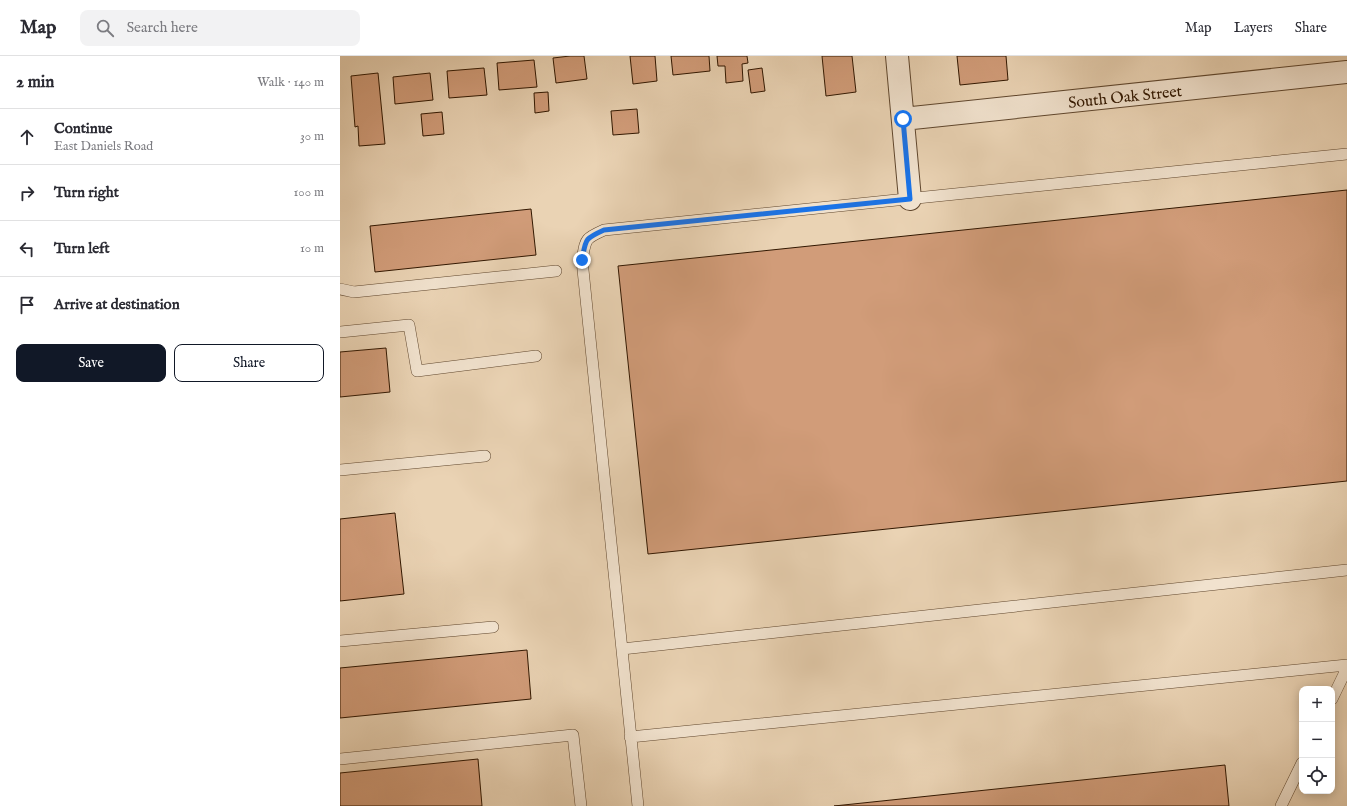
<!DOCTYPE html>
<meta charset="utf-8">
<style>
body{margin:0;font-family:"IM FELL English",serif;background:#f2f2f3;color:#2b2b33}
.controls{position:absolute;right:12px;bottom:12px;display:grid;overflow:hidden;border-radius:8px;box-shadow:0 2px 10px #0003}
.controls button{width:36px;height:36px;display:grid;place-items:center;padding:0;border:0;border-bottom:1px solid #e1e1e2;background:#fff;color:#2b2b33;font:20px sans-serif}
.stop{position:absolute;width:12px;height:12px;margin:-9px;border:3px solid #1a73e8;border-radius:50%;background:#fff}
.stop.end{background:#1a73e8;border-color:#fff;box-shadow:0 1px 4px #0008}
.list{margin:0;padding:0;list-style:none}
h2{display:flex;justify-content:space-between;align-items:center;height:52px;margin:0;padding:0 16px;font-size:17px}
h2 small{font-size:13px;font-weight:400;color:#7c7c81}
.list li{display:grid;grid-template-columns:26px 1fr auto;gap:12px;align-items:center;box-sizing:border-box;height:56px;padding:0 16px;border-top:1px solid #e1e1e2}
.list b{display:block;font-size:15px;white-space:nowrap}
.list p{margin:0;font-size:13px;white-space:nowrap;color:#7c7c81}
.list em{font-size:13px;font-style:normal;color:#7c7c81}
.actions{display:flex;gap:8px;padding:12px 16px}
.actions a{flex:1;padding:9px 0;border:1px solid #111827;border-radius:8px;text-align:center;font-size:14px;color:#111827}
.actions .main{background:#111827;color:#fff}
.icon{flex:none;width:22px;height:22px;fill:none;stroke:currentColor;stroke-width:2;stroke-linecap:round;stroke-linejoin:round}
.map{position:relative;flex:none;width:1007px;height:750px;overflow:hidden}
header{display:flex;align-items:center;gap:24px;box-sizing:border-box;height:56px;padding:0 20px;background:#fff;border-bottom:1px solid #e1e1e2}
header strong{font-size:19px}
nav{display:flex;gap:22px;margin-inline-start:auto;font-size:14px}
.search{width:280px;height:36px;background:#f2f2f3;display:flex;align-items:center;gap:10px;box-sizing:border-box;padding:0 14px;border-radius:8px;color:#7c7c81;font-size:15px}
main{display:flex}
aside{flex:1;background:#fff}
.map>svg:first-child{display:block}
.building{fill:#d19c79;stroke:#311700}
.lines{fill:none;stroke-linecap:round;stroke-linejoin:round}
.lane-casing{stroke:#5f462d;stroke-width:12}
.street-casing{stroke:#5f462d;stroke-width:24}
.lane{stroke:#f1e2ce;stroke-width:11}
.street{stroke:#f1e2ce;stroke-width:22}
.route{stroke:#1a73e8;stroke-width:5}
.labels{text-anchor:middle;stroke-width:4;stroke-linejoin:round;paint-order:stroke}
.street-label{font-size:16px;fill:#311700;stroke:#f1e2ce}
</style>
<header>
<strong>Map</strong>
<div class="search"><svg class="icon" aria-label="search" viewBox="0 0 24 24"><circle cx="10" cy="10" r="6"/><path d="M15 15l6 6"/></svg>Search here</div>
<nav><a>Map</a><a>Layers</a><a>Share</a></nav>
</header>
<main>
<aside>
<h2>2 min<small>Walk · 140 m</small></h2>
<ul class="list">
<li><svg class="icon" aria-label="ahead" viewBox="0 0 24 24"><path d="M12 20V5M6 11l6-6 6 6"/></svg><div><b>Continue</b><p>East Daniels Road</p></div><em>30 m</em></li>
<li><svg class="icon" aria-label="right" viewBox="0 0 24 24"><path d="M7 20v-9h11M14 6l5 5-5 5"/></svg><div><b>Turn right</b></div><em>100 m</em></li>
<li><svg class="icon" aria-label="left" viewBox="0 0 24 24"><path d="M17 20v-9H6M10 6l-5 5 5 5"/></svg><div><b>Turn left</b></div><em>10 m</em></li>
<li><svg class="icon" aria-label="arrive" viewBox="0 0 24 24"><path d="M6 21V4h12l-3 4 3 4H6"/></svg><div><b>Arrive at destination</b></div></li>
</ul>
<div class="actions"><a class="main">Save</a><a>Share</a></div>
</aside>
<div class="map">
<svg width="1007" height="750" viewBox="0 0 1007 750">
<rect width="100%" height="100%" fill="#ead3b4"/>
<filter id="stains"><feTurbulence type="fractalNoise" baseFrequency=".005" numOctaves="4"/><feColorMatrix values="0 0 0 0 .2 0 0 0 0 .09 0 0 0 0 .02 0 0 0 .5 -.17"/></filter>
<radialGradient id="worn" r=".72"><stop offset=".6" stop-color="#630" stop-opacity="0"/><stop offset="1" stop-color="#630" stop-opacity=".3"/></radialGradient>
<path class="building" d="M 230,0 L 244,0 L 247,23 L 216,27 L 213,2 Z
M 290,0 L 315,0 L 317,25 L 293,28 Z
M 331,0 L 369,0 L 370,15 L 333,19 Z
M 377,0 L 407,0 L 408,7 L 402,8 L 403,25 L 386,27 L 385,10 L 378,10 Z
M 482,0 L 512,0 L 516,36 L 486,40 Z
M 617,0 L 666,0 L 668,24 L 620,29 Z
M 194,4 L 197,31 L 159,34 L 157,7 Z
M 144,12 L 147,39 L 109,42 L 107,15 Z
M 422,12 L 425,35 L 411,37 L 408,14 Z
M 38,17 L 45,88 L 19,90 L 18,70 L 15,71 L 11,20 Z
M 90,17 L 93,44 L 55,48 L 53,21 Z
M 208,36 L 209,55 L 195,57 L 194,37 Z
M 297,53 L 299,77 L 273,79 L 271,55 Z
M 102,56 L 104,78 L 83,80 L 81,58 Z
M 1007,134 L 1007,425 L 308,498 L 278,210 Z
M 191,153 L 196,199 L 35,216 L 30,170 Z
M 46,292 L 50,336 L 0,341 L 0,296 Z
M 55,457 L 64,538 L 0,545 L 0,463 Z
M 187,594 L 191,643 L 0,662 L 0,612 Z
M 138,703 L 142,750 L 0,750 L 0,717 Z
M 885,709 L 889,750 L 494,750 Z"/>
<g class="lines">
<defs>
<path id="lane" d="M 0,233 L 14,236 L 216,215
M 0,276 L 69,269 L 77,315 L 196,300
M 0,414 L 145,400
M 0,585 L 153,571
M 282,593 L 1007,514
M 992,643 L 1007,612
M 290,681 L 1007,609
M 0,703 L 233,679 L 241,750
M 298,750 L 242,204 C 246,183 244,183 264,174 L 1007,98
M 941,750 L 962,707"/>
<path id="street" d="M 557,0 L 570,143
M 563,63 L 1007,16"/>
</defs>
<use href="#lane" class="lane-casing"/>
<use href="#street" class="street-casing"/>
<use href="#lane" class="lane"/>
<use href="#street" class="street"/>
</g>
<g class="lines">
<path class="route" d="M 242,204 C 246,183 244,183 264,174 L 570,143 L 563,63"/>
</g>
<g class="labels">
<g class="street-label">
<text transform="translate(785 40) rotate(-6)" y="6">South Oak Street</text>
</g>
</g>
<rect width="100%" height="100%" filter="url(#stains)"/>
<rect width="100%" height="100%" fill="url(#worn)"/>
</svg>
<div class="controls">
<button>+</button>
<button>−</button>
<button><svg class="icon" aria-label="locate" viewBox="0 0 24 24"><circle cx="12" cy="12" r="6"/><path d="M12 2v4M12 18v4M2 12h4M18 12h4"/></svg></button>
</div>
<div class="stop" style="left:563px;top:63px"></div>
<div class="stop end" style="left:242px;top:204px"></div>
</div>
</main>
